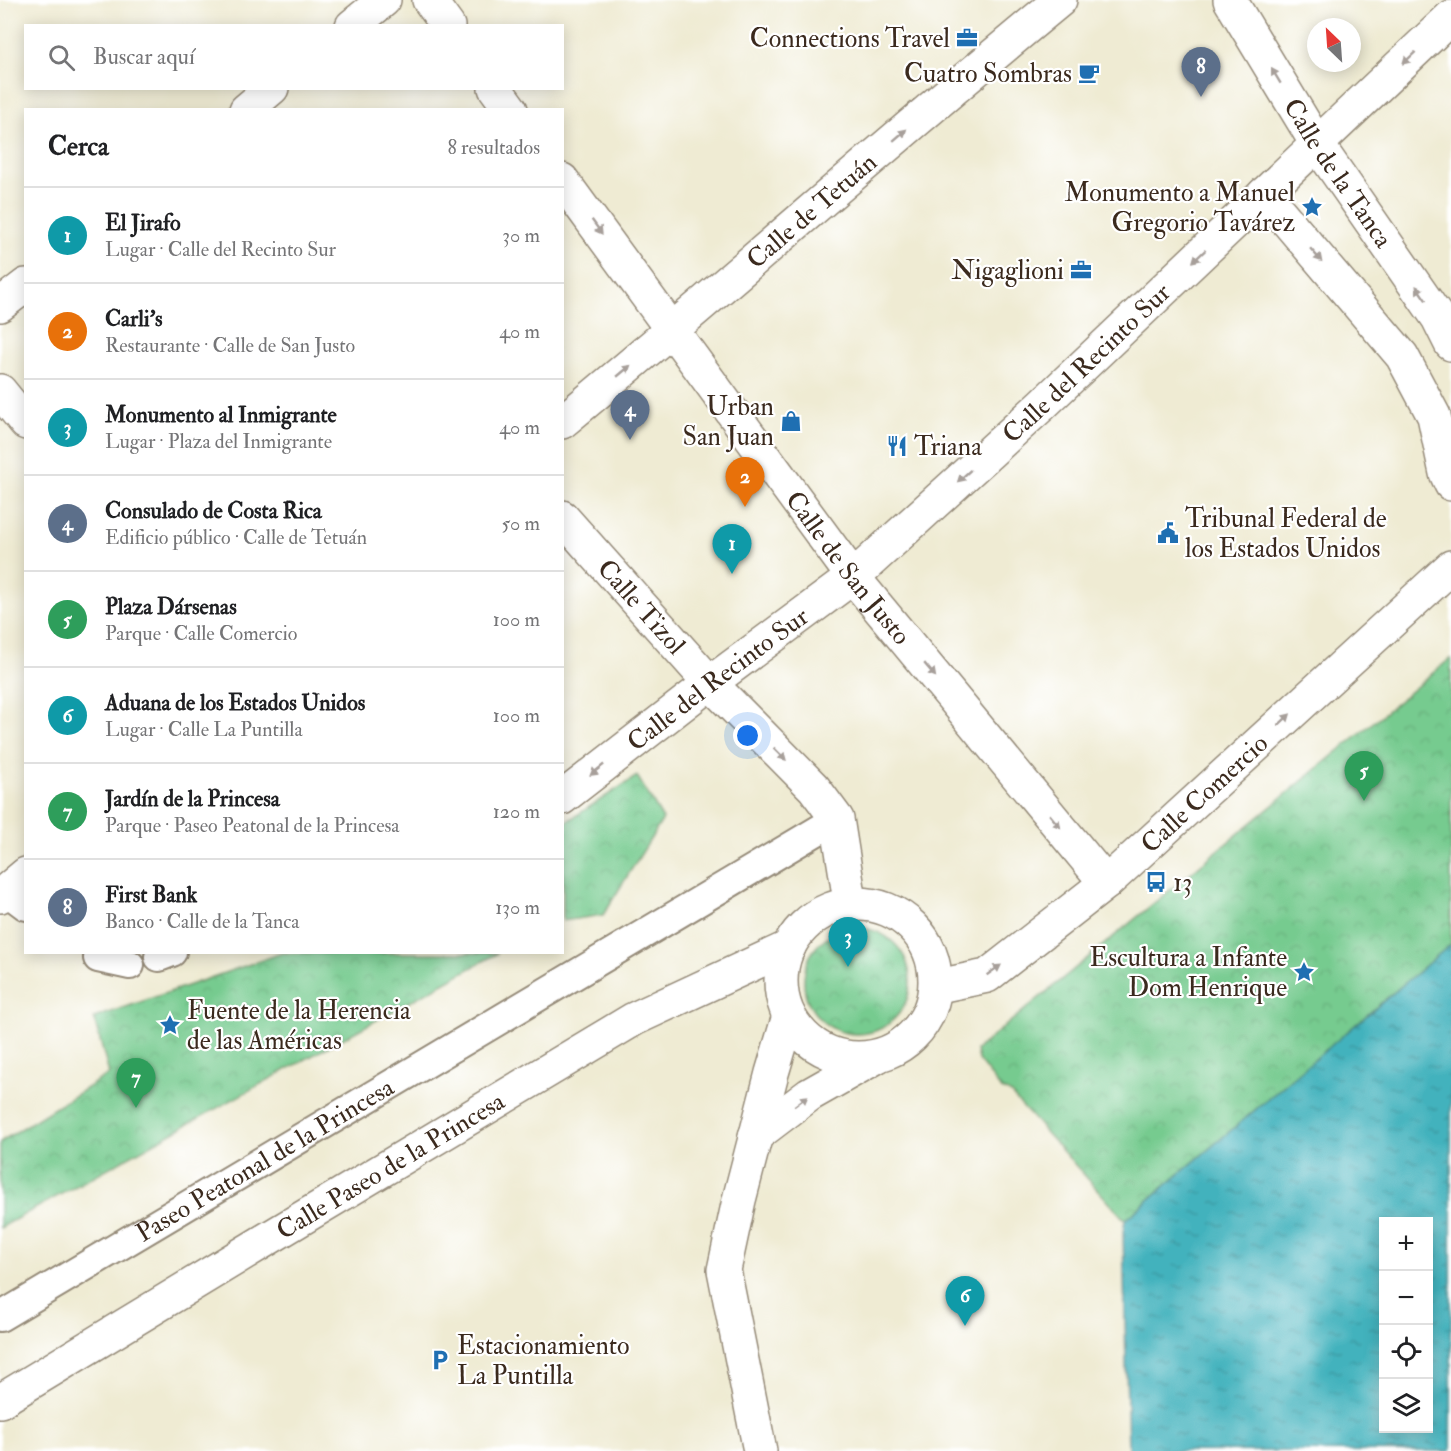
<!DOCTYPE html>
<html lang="es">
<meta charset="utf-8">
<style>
body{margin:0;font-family:"IM FELL Double Pica",serif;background:#f6f6f6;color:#202124}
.controls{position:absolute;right:18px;bottom:18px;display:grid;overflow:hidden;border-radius:0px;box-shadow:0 3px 15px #0003}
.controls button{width:54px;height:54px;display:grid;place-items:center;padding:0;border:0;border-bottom:2px solid #e0e0e0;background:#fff;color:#202124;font:30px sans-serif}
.compass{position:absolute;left:1307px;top:18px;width:54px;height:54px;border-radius:50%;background:#fff;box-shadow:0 3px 15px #0003;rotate:335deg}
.you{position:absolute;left:748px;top:736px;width:21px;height:21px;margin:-15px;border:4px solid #fff;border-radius:50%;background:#1a73e8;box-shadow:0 0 0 9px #1a73e833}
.badge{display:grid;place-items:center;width:39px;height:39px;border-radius:50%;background:#d93025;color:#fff;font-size:20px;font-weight:700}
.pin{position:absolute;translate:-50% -50px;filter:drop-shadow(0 2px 3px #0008)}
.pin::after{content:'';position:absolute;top:32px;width:21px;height:18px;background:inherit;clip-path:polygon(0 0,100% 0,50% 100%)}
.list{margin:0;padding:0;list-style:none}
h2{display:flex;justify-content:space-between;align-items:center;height:78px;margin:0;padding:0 24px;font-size:26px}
h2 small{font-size:20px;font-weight:400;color:#757577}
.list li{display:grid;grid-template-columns:39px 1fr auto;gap:18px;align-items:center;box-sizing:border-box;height:96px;padding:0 24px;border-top:2px solid #e0e0e0}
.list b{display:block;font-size:22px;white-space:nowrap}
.list p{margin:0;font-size:20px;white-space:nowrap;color:#757577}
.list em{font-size:20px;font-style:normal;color:#757577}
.icon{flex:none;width:33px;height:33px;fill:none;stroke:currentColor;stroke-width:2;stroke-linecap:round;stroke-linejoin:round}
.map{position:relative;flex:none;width:1451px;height:1451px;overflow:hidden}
.search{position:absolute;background:#fff;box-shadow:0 3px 15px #0003;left:24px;top:24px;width:540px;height:66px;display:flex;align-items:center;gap:15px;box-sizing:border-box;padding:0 21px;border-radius:0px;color:#757577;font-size:22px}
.panel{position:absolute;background:#fff;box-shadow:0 3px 15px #0003;left:24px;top:108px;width:540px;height:846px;border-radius:0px}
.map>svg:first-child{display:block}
.park{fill:url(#park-crowns);stroke:#587a56;stroke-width:1.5}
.water{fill:url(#water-ripples);stroke:#3e6e6e;stroke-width:1.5;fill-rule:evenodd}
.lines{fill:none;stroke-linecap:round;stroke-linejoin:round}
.pedestrian-casing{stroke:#958a78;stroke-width:32}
.minor-casing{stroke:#958a78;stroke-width:36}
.pedestrian{stroke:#fff;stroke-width:28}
.minor{stroke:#fff;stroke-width:33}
.oneway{fill:#a79f9a}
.labels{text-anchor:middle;stroke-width:4.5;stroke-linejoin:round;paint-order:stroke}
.poi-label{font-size:26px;fill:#3b2a1e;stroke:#fff;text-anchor:end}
.street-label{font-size:26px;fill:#3b2a1e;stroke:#fff}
</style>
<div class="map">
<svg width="1451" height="1451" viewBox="0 0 1451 1451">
<defs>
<pattern id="park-crowns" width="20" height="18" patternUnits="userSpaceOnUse" patternTransform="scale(1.5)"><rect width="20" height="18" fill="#76cb8f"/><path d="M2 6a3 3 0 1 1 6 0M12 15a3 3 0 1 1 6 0" fill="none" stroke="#67ae7b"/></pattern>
<pattern id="water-ripples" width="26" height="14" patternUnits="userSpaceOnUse" patternTransform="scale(1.5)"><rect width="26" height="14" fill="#42b2bd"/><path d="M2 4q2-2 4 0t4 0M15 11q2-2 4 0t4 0" fill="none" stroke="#389199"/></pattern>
</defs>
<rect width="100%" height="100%" fill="#fff"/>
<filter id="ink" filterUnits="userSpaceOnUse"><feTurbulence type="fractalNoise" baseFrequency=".0167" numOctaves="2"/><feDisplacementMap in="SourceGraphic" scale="12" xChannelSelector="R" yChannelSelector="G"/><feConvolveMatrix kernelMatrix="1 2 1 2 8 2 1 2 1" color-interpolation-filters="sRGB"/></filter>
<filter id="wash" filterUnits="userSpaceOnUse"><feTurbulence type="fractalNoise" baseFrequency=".008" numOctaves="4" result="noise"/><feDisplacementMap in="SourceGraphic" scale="24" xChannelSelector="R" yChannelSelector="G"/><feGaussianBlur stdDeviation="1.35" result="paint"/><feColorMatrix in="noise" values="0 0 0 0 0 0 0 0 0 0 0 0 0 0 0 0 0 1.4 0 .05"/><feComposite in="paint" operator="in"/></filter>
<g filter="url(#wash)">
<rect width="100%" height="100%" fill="#efebd3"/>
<path class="park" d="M 1451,658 L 1451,944 L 1125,1220 L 1010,1093 L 1001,1089 L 978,1060 L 976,1050 Z
M 637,776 L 663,819 L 603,915 L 563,921 L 563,824 Z
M804 981a53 53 0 1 1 106 0a53 53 0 1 1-106 0Z
M 282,953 L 498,953 L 0,1228 L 0,1142 L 109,1074 L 94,1018 Z"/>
<path class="water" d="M 1451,944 L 1451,1451 L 1128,1451 L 1123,1232 L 1125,1220 ZM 1384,1222 L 1428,1222 L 1428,1428 L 1384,1428 Z"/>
</g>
<g filter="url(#ink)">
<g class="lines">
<defs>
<g id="pedestrian">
<path d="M 6,891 L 26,906"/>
<path d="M 159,957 L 172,952"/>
<path d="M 98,958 L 130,965"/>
<path id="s1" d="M 0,1317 L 837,819"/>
</g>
<g id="minor">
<path d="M 429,0 L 448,26"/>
<path id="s2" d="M 1230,0 L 1317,144 L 1438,318 L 1451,344"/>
<path d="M 352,26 L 384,0"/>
<path d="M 495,88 L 511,110"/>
<path d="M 246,110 L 272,88"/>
<path id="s3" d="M 562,180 L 853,577 L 1106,883"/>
<path d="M 1264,194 L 1402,356 L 1434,416 L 1446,473 L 1451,484"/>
<path d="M 0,305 L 26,285"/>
<path d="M 0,391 L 26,423"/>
<path id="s4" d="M 562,422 C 730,283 892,138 1060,0"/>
<path id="s5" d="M 562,517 L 710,683 L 814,788 L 837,819 L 850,901"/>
<path id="s6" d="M 562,798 L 710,683 L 853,577 L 1042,405 L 1451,17"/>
<path d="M 0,896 L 26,874"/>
<circle cx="858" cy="981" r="77"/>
<path id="s7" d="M 938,986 L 987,976 L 1106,883 L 1451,567"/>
<path d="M 755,1136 L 809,1095 L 876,1057"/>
<path id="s8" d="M 0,1401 L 259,1244 L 634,1019 L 789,947"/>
<path d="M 760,1451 L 724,1270 L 739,1200 L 772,1073 L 789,1016"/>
</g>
</defs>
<use href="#pedestrian" class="pedestrian-casing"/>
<use href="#minor" class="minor-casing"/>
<use href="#pedestrian" class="pedestrian"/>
<use href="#minor" class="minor"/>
</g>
<defs><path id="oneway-solid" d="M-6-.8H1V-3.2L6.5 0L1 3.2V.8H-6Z" transform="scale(1.5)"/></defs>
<g class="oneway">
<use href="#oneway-solid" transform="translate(1409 58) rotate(137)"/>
<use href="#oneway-solid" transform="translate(1276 76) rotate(-121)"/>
<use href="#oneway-solid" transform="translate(900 135) rotate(-41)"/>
<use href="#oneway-solid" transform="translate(597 227) rotate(54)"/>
<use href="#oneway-solid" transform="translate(1316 255) rotate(49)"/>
<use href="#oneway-solid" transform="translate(1199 256) rotate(137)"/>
<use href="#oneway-solid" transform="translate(1421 293) rotate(-125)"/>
<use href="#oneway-solid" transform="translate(624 371) rotate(-40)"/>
<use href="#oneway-solid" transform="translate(964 476) rotate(138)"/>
<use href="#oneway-solid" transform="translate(930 670) rotate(50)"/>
<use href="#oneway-solid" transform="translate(1284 720) rotate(-43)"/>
<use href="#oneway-solid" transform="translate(780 754) rotate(45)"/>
<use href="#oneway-solid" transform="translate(597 770) rotate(142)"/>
<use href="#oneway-solid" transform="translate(1055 821) rotate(50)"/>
<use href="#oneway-solid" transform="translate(994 970) rotate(-35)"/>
<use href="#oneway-solid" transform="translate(801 1101) rotate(-37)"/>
</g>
</g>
<defs>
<symbol id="office-bare" viewBox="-9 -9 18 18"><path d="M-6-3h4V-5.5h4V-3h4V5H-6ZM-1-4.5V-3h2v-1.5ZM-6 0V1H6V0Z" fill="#1f6fb2" stroke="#fff" stroke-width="2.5" paint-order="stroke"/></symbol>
<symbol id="cafe-bare" viewBox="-9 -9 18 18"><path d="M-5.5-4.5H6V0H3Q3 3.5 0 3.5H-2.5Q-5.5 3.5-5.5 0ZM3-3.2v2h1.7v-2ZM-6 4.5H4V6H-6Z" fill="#1f6fb2" stroke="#fff" stroke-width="2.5" paint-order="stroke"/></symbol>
<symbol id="sight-bare" viewBox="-9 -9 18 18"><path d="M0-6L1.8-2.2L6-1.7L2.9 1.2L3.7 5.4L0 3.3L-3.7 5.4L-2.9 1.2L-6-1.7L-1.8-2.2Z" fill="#1f6fb2" stroke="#fff" stroke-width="2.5" paint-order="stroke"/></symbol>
<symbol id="shop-bare" viewBox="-9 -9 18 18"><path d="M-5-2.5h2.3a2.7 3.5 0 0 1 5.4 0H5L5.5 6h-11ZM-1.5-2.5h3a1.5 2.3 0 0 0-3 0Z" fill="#1f6fb2" stroke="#fff" stroke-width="2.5" paint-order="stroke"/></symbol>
<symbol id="restaurant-bare" viewBox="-9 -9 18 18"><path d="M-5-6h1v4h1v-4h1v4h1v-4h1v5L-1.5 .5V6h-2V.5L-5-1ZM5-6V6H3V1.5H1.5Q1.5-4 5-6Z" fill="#1f6fb2" stroke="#fff" stroke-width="2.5" paint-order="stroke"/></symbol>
<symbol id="civic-bare" viewBox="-9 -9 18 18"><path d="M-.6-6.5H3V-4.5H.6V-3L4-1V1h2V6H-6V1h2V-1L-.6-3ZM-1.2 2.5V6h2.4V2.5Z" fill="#1f6fb2" stroke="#fff" stroke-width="2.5" paint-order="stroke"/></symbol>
<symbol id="bus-bare" viewBox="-9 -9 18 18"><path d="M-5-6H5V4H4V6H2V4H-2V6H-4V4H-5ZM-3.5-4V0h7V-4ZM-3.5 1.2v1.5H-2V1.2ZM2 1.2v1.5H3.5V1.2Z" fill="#1f6fb2" stroke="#fff" stroke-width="2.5" paint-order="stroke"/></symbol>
<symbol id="parking-bare" viewBox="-9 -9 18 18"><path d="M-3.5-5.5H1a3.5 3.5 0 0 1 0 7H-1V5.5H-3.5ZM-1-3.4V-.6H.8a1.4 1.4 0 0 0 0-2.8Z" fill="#1f6fb2" stroke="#fff" stroke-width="2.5" paint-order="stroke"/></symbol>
</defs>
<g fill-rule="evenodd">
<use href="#office-bare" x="952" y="23" width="30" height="30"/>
<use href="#cafe-bare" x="1074" y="58" width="30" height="30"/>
<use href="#sight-bare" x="1297" y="192" width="30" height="30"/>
<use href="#office-bare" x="1066" y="255" width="30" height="30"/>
<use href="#shop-bare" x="776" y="406" width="30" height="30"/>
<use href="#restaurant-bare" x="882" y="431" width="30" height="30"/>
<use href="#civic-bare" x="1153" y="518" width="30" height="30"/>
<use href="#bus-bare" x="1141" y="867" width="30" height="30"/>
<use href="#sight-bare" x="1289" y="957" width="30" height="30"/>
<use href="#sight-bare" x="155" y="1010" width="30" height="30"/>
<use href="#parking-bare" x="425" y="1345" width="30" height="30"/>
</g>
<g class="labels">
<g class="poi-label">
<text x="950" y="47">Connections Travel</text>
<text x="1072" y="82">Cuatro Sombras</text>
<text x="1295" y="201">Monumento a Manuel<tspan x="1295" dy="30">Gregorio Tavárez</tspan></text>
<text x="1064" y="279">Nigaglioni</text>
<text x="774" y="415">Urban<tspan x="774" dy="30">San Juan</tspan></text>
<text x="914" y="455" text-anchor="start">Triana</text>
<text x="1185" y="527" text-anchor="start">Tribunal Federal de<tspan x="1185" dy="30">los Estados Unidos</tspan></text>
<text x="1173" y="891" text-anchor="start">13</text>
<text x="1287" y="966">Escultura a Infante<tspan x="1287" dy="30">Dom Henrique</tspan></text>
<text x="187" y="1019" text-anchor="start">Fuente de la Herencia<tspan x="187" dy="30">de las Américas</tspan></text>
<text x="457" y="1354" text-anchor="start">Estacionamiento<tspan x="457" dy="30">La Puntilla</tspan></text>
</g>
<g class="street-label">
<text dy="9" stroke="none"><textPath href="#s2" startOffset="204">Calle de la Tanca</textPath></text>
<text dy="9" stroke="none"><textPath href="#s4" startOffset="327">Calle de Tetuán</textPath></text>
<text dy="9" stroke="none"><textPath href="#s6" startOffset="682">Calle del Recinto Sur</textPath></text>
<text dy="9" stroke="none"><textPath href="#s3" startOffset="482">Calle de San Justo</textPath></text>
<text dy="9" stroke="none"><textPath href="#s5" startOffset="120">Calle Tizol</textPath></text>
<text dy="9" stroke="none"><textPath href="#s6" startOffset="196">Calle del Recinto Sur</textPath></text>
<text dy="9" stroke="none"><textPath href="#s7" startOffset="334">Calle Comercio</textPath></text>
<text dy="9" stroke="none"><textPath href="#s1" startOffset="308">Paseo Peatonal de la Princesa</textPath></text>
<text dy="9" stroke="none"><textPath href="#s8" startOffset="456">Calle Paseo de la Princesa</textPath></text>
</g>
</g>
</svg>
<div class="controls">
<button>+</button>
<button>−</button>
<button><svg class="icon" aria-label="locate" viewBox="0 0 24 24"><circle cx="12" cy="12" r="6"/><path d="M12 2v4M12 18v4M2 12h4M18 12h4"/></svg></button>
<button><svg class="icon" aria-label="layers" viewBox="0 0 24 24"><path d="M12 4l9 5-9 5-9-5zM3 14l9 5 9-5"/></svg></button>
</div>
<svg class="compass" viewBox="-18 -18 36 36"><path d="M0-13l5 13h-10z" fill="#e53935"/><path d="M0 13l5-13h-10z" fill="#757577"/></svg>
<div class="you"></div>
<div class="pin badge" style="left:732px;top:574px;background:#0f9aa8">1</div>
<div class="pin badge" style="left:745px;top:507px;background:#e8710a">2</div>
<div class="pin badge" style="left:848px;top:967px;background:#0f9aa8">3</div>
<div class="pin badge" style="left:630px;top:440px;background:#5c6f8a">4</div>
<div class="pin badge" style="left:1364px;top:801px;background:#2e9e5b">5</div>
<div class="pin badge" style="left:965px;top:1326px;background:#0f9aa8">6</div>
<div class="pin badge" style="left:136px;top:1108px;background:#2e9e5b">7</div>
<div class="pin badge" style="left:1201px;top:97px;background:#5c6f8a">8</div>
<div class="search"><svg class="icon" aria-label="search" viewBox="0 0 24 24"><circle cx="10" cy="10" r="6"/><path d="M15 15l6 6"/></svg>Buscar aquí</div>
<section class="panel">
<h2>Cerca<small>8 resultados</small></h2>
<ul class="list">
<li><span class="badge" style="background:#0f9aa8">1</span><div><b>El Jirafo</b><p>Lugar · Calle del Recinto Sur</p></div><em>30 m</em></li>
<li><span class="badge" style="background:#e8710a">2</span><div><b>Carli's</b><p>Restaurante · Calle de San Justo</p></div><em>40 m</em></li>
<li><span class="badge" style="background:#0f9aa8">3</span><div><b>Monumento al Inmigrante</b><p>Lugar · Plaza del Inmigrante</p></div><em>40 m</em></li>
<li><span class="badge" style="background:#5c6f8a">4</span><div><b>Consulado de Costa Rica</b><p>Edificio público · Calle de Tetuán</p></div><em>50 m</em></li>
<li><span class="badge" style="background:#2e9e5b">5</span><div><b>Plaza Dársenas</b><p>Parque · Calle Comercio</p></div><em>100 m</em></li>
<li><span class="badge" style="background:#0f9aa8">6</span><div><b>Aduana de los Estados Unidos</b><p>Lugar · Calle La Puntilla</p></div><em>100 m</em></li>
<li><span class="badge" style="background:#2e9e5b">7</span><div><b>Jardín de la Princesa</b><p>Parque · Paseo Peatonal de la Princesa</p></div><em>120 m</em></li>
<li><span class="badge" style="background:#5c6f8a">8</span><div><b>First Bank</b><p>Banco · Calle de la Tanca</p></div><em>130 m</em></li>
</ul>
</section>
</div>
